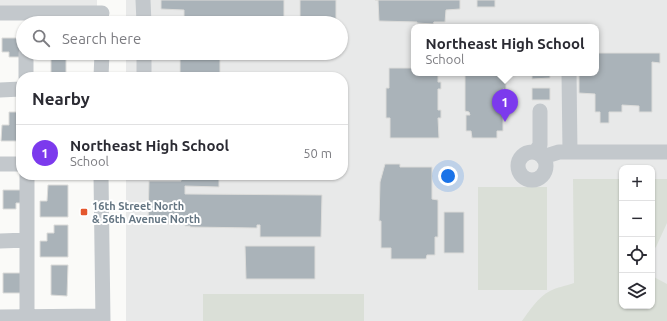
<!DOCTYPE html>
<meta charset="utf-8">
<style>
body{margin:0;font-family:Ubuntu,sans-serif;background:#f7f7f7;color:#2b2b33}
.controls{position:absolute;right:12px;bottom:12px;display:grid;overflow:hidden;border-radius:8px;box-shadow:0 1px 3px #0004}
.controls button{width:36px;height:36px;display:grid;place-items:center;padding:0;border:0;border-bottom:1px solid #e1e1e2;background:#fff;color:#2b2b33;font:20px sans-serif}
.you{position:absolute;left:448px;top:176px;width:14px;height:14px;margin:-10px;border:3px solid #fff;border-radius:50%;background:#1a73e8;box-shadow:0 0 0 6px #1a73e833}
.badge{display:grid;place-items:center;width:26px;height:26px;border-radius:50%;background:#7c3aed;color:#fff;font-size:13px;font-weight:700}
.pin{position:absolute;translate:-50% -33px;filter:drop-shadow(0 1px 2px #0008)}
.pin::after{content:'';position:absolute;top:21px;width:14px;height:12px;background:inherit;clip-path:polygon(0 0,100% 0,50% 100%)}
.popup{position:absolute;left:411px;top:24px;width:188px;height:52px;box-sizing:border-box;display:grid;place-content:center;border-radius:8px;background:#fff;filter:drop-shadow(0 1px 3px #0005);font-size:13px;white-space:nowrap;color:#7c7c81}
.popup b{font-size:15px;color:#2b2b33}
.popup::after{content:'';position:absolute;left:50%;top:100%;margin-left:-8px;border:8px solid transparent;border-top-color:#fff}
.list{margin:0;padding:0;list-style:none}
h2{display:flex;justify-content:space-between;align-items:center;height:52px;margin:0;padding:0 16px;font-size:17px}
h2 small{font-size:13px;font-weight:400;color:#7c7c81}
.list li{display:grid;grid-template-columns:26px 1fr auto;gap:12px;align-items:center;box-sizing:border-box;height:56px;padding:0 16px;border-top:1px solid #e1e1e2}
.list b{display:block;font-size:15px;white-space:nowrap}
.list p{margin:0;font-size:13px;white-space:nowrap;color:#7c7c81}
.list em{font-size:13px;font-style:normal;color:#7c7c81}
.icon{flex:none;width:22px;height:22px;fill:none;stroke:currentColor;stroke-width:2;stroke-linecap:round;stroke-linejoin:round}
.map{position:relative;flex:none;width:667px;height:321px;overflow:hidden}
.search{position:absolute;background:#fff;box-shadow:0 1px 3px #0004;left:16px;top:16px;width:332px;height:44px;display:flex;align-items:center;gap:10px;box-sizing:border-box;padding:0 14px;border-radius:22px;color:#7c7c81;font-size:15px}
.panel{position:absolute;background:#fff;box-shadow:0 1px 3px #0004;left:16px;top:72px;width:332px;height:108px;border-radius:16px}
.map>svg:first-child{display:block}
.built{fill:#e8e9e9;fill-rule:evenodd}
.green{fill:#dadfd7}
.building{fill:#aab3b9;stroke:#dcdcda}
.lines{fill:none;stroke-linecap:round;stroke-linejoin:round}
.minor{stroke:#c3c8cc;stroke-width:15}
.poi-dot{fill:#e4572e;stroke:#fff;stroke-width:1.5}
.labels{text-anchor:middle;stroke-width:4;stroke-linejoin:round;paint-order:stroke}
.poi-label{font-size:11px;font-weight:bold;fill:#657683;stroke:#fff;text-anchor:start}
</style>
<div class="map">
<svg width="667" height="321" viewBox="0 0 667 321">
<rect width="100%" height="100%" fill="#fafaf8"/>
<path class="built" d="M 0,0 L 97,0 L 97,7 L 0,7 Z
M 126,0 L 667,0 L 667,321 L 126,321 L 126,175 L 343,175 L 343,77 L 126,77 L 126,53 L 341,53 L 341,23 L 126,23 ZM 414,27 L 596,27 L 596,73 L 414,73 ZM 622,168 L 652,168 L 652,306 L 622,306 Z"/>
<path class="green" d="M 573,179 L 622,179 L 622,306 L 652,306 L 652,276 L 667,284 L 667,321 L 522,321 C 530,310 538,297 550,291 C 557,287 566,286 574,283 Z
M 652,179 L 667,179 L 667,223 L 656,247 L 652,250 Z
M 478,187 L 547,187 L 547,290 L 478,290 Z
M 203,294 L 364,294 L 364,321 L 203,321 Z"/>
<path class="building" d="M 161,0 L 284,0 L 284,23 L 180,23 L 184,23 L 184,10 L 161,9 Z
M 300,0 L 336,0 L 336,21 L 332,21 L 332,23 L 304,23 L 304,21 L 300,21 Z
M 375,0 L 460,0 L 460,9 L 446,10 L 445,22 L 434,22 L 433,24 L 417,23 L 417,22 L 379,21 L 378,0 Z
M 477,0 L 495,0 L 495,7 L 477,7 Z
M 2,38 L 21,38 L 21,57 L 9,57 L 9,52 L 2,52 Z
M 51,53 L 66,53 L 66,74 L 51,74 Z
M 180,53 L 220,53 L 220,77 L 180,77 Z
M 596,53 L 660,53 L 660,63 L 652,62 L 652,112 L 639,112 L 639,106 L 622,105 L 622,112 L 609,112 L 609,123 L 600,123 L 600,112 L 595,112 L 595,94 L 579,93 L 579,73 L 596,73 Z
M 389,68 L 414,68 L 414,73 L 438,73 L 438,82 L 441,82 L 441,89 L 438,89 L 438,110 L 441,110 L 441,118 L 438,118 L 439,138 L 390,138 L 390,118 L 386,118 L 386,88 L 389,88 Z
M 465,73 L 506,73 L 506,90 L 503,89 L 503,131 L 497,131 L 497,138 L 472,138 L 471,131 L 466,131 L 466,115 L 470,115 L 469,112 L 465,111 Z
M 532,73 L 550,73 L 550,78 L 532,79 Z
M 532,88 L 550,88 L 550,100 L 532,100 Z
M 9,112 L 21,112 L 21,141 L 1,141 L 2,125 L 9,125 Z
M 385,164 L 400,164 L 400,167 L 432,167 L 432,199 L 438,200 L 438,237 L 435,237 L 435,255 L 427,255 L 426,259 L 391,259 L 391,248 L 381,248 L 381,221 L 379,221 L 380,182 Z
M 181,175 L 219,175 L 219,187 L 185,186 L 185,194 L 322,195 L 321,237 L 260,237 L 260,225 L 257,225 L 257,228 L 190,227 L 190,226 L 185,226 L 185,221 L 180,221 L 180,224 L 148,223 L 149,181 L 181,181 Z
M 48,185 L 68,185 L 68,217 L 40,217 L 40,201 L 47,201 Z
M 3,190 L 22,190 L 22,203 L 16,203 L 16,209 L 3,209 Z
M 444,212 L 464,212 L 464,253 L 444,253 Z
M 54,225 L 68,225 L 68,257 L 40,257 L 40,241 L 47,241 L 47,233 L 54,233 Z
M 245,246 L 315,246 L 315,279 L 246,279 Z
M 51,265 L 68,265 L 67,296 L 51,295 Z
M 3,273 L 22,273 L 22,293 L 3,293 Z"/>
<g class="lines">
<path class="minor" d="M 143,0 L 144,23
M 0,13 L 102,13
M 26,53 L 26,77
M 144,53 L 144,77
M 569,73 L 570,152
M 101,77 L 102,53
M 0,90 L 21,89
M518 166a14 14 0 1 1 28 0a14 14 0 1 1-28 0Z
M 535,152 L 540,145 L 540,111
M 543,157 L 559,152 L 667,152
M 0,164 L 21,164
M 27,175 L 27,321
M 101,175 L 103,321
M 0,241 L 27,240
M 0,317 L 103,316"/>
</g>
<rect class="poi-dot" x="80" y="208" width="8" height="8" rx="2"/>
<g class="labels">
<g class="poi-label">
<text x="92" y="210">16th Street North<tspan x="92" dy="13">&amp; 56th Avenue North</tspan></text>
</g>
</g>
</svg>
<div class="controls">
<button>+</button>
<button>−</button>
<button><svg class="icon" aria-label="locate" viewBox="0 0 24 24"><circle cx="12" cy="12" r="6"/><path d="M12 2v4M12 18v4M2 12h4M18 12h4"/></svg></button>
<button><svg class="icon" aria-label="layers" viewBox="0 0 24 24"><path d="M12 4l9 5-9 5-9-5zM3 14l9 5 9-5"/></svg></button>
</div>
<div class="you"></div>
<div class="pin badge" style="left:505px;top:122px">1</div>
<div class="popup"><b>Northeast High School</b>School</div>
<div class="search"><svg class="icon" aria-label="search" viewBox="0 0 24 24"><circle cx="10" cy="10" r="6"/><path d="M15 15l6 6"/></svg>Search here</div>
<section class="panel">
<h2>Nearby<small></small></h2>
<ul class="list">
<li><span class="badge">1</span><div><b>Northeast High School</b><p>School</p></div><em>50 m</em></li>
</ul>
</section>
</div>
